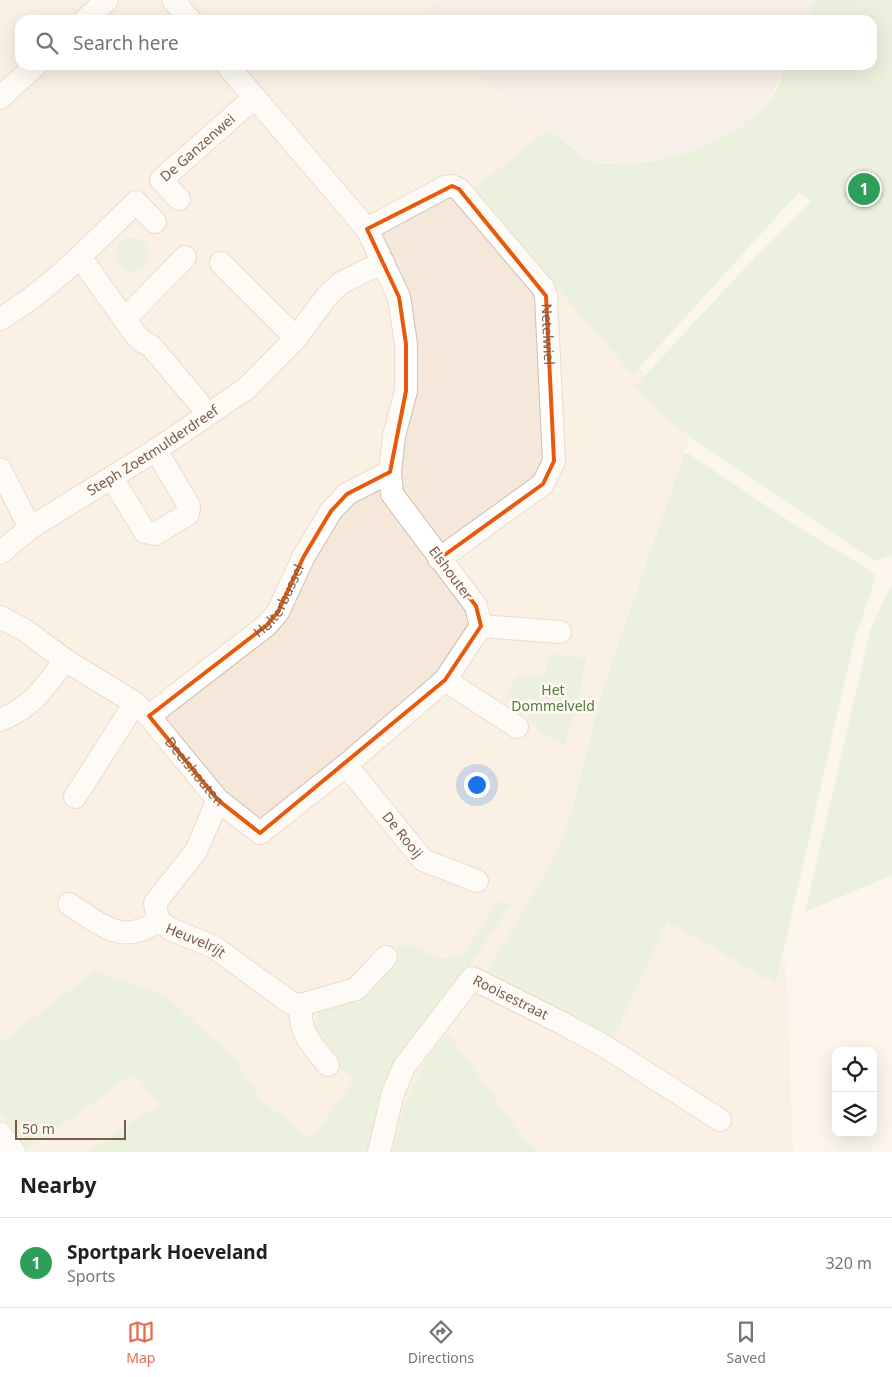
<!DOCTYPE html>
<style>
body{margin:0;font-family:"Noto Sans",sans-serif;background:#f6f6f6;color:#202124}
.controls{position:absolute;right:15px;bottom:15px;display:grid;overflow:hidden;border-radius:10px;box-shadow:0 5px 20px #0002}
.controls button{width:45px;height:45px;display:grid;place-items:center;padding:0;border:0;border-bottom:1px solid #e0e0e0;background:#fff;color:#202124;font:25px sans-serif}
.scale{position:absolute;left:15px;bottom:12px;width:111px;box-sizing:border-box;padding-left:5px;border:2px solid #7a5c4d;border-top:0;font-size:14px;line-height:18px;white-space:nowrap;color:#7a5c4d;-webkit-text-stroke:4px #fffaf3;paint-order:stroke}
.you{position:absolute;left:476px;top:784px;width:18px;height:18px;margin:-12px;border:4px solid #fff;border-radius:50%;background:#1a73e8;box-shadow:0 0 0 8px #1a73e833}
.badge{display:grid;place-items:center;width:32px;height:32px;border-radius:50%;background:#e76f51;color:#fff;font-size:16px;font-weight:700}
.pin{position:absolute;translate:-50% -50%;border:2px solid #fff;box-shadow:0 1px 5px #0006}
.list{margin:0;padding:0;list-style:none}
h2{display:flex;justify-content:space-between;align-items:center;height:65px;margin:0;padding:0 20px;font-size:21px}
h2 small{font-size:16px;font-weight:400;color:#757577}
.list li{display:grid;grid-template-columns:32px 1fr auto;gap:15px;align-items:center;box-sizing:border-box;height:90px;padding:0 20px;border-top:1px solid #e0e0e0}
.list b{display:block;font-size:19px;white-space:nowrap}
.list p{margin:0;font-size:16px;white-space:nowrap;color:#757577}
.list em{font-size:16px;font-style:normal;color:#757577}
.icon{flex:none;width:28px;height:28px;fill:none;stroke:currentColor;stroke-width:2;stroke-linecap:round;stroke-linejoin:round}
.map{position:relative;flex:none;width:892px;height:1152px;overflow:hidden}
.search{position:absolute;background:#fff;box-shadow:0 5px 20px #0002;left:15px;right:15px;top:15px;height:55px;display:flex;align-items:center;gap:12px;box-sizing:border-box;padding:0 18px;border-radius:15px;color:#757577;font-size:19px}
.sheet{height:155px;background:#fff}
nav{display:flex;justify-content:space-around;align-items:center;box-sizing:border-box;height:70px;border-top:1px solid #e0e0e0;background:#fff;font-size:14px;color:#757577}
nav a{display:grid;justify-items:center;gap:2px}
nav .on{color:#e76f51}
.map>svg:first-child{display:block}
.residential{fill:#f5e8da}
.industrial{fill:#efe9e4}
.green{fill:#d8ecc9}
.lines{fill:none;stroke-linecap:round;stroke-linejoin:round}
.minor-casing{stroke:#d1beb0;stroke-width:24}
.minor{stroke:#fff;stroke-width:22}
.marked{fill:none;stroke:#e8590c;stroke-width:4;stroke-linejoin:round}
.labels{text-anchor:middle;stroke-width:5;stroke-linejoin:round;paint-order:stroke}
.street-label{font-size:14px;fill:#7a5c4d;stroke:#fffaf3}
.park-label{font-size:14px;fill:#537a41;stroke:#fffaf3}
</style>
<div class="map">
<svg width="892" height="1152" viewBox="0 0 892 1152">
<rect width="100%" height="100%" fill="#fdf6ec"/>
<path class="residential" d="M 0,0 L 448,0 L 434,20 L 20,20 L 20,65 L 475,65 L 556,130 L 480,194 L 693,427 L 604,685 L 566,831 L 555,856 L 786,964 L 793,1152 L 0,1152 Z"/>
<path class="industrial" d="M 440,0 L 815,0 L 806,20 L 426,20 Z
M 466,65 L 786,65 L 769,101 L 752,118 L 729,134 L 701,148 L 680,156 L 631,163 L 591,161 Z"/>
<path class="green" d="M 815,0 L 892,0 L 892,555 L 874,561 L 697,442 L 671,422 L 635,386 L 757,255 L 811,201 L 799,192 L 633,375 L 534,261 L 469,192 L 549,129 C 558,136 584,158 592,161 C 601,164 613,163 623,163 C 676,163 731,142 768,103 C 776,94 781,77 786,65 L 872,65 L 872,20 L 806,20 Z
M115 255a17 17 0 1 1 34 0a17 17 0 1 1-34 0Z
M 684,454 L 689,454 L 795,525 L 870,570 L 876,577 L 854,641 L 776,984 L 667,921 L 620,1024 L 608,1041 L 488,979 L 488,971 L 555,856 L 566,831 L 604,685 Z
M 892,587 L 892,875 L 805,912 L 870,631 L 886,595 Z
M 548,654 L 586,658 L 578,701 L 565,745 L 538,731 L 540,727 L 528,720 L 532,711 L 506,695 L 516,677 L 545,675 Z
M 498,901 L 511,904 L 474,958 L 459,985 L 408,1047 L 374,1152 L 86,1152 L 159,1104 L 134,1073 L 28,1150 L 0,1113 L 0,1043 L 95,971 L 166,996 L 234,1058 L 262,1101 L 312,1139 L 354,1079 L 323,1052 L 314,1038 L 319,1009 L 365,986 L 400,946 L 411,945 L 436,958 L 451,958 L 465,952 Z
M 447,1032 L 524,1139 L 540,1152 L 392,1152 L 406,1101 L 423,1066 Z"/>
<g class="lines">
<defs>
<g id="minor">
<path d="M 173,0 L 190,20"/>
<path d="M 85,20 L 107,0"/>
<path d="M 0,98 L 36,65"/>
<path id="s1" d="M 179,199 L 161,180 L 254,98"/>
<path id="s2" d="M 367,229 L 445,187 L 452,186 L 459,189 L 544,289 L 546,296 L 554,461 L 543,484 L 439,559"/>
<path d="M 80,257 L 135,334 L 143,342 L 151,346 L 199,403"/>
<path d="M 221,263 L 296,338"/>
<path d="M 126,318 L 185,257"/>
<path d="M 0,319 C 51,289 94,243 136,202 L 155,222"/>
<path d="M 0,469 L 30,528"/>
<path d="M 112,478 L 145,532 L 155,534 L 188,514 L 189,506 L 156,450"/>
<path id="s3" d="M 0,553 L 30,528 L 156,450 L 247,388 L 296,338 L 327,296 L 341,283 L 383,262"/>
<path id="s4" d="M 0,617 L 26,631 L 65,660 L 135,703 L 149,716 L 218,800 L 260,833 L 346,765 L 445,680 L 481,626 L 476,606 L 392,494 L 390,472 L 394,436 L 406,391 L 406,344 L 399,297 L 367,229 L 227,65"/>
<path d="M 481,626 L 560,632"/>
<path d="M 445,680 L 517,727"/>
<path id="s5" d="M 149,716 L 267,625 L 278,612 L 304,556 L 331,511 L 347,494 L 390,472"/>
<path d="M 0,720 C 33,707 45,687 65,660"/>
<path id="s6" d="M 346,765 L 423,860 L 477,881"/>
<path d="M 75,797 L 135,703"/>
<path id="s7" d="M 218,800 L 196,851 L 155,903 L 158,920 L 170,929 L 214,947 L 291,1003 L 300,1005 L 356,989 L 386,957"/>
<path d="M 69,904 C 90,917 114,940 141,930 C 147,928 153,924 158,920"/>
<path d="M 300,1005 C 300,1034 310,1043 328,1065"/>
<path d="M 0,1133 L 14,1152"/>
<path id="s8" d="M 379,1152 L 393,1093 L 404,1067 L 472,978 L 562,1023 L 606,1047 L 720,1120"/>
</g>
</defs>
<use href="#minor" class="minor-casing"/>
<use href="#minor" class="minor"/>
</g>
<path d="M0 0H892V1152H0ZM 452,186 L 459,189 L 546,296 L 554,461 L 543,484 L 439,559 L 476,606 L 481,626 L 445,680 L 260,833 L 218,800 L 149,716 L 267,625 L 278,612 L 304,556 L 331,511 L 347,494 L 390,472 L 406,391 L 406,344 L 399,297 L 367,229 Z" fill="#fdf6ec" fill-opacity=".55" fill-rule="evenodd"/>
<path class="marked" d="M 452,186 L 459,189 L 546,296 L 554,461 L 543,484 L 439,559 L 476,606 L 481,626 L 445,680 L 260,833 L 218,800 L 149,716 L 267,625 L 278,612 L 304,556 L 331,511 L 347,494 L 390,472 L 406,391 L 406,344 L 399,297 L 367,229 Z"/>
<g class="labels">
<g class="street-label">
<text dy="5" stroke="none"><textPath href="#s1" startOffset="75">De Ganzenwei</textPath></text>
<text dy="5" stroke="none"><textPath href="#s2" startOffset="280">Netelwiel</textPath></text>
<text dy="5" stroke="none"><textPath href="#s3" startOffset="184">Steph Zoetmulderdreef</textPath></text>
<text transform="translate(451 573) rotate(53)" y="5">Elshouter</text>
<text dy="5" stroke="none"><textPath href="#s5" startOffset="176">Hulterbussel</textPath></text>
<text dy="5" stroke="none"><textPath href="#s4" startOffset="251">Deelshouten</textPath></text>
<text dy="5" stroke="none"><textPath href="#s6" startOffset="90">De Rooij</textPath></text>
<text dy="5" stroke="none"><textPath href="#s7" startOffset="182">Heuvelrijt</textPath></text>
<text dy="5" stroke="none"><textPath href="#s8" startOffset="244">Rooisestraat</textPath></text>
</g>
<g class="park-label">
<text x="553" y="695">Het<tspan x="553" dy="16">Dommelveld</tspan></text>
</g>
</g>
</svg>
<div class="controls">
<button><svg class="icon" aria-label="locate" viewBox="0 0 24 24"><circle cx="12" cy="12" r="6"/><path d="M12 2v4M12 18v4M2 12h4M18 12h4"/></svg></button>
<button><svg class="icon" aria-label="layers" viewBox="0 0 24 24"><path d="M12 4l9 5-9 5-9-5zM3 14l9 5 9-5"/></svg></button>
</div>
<div class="scale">50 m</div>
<div class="you"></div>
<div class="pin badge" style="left:864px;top:189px;background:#2e9e5b">1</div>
<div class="search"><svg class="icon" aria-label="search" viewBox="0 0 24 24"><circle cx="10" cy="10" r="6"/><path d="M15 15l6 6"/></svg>Search here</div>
</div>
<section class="sheet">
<h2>Nearby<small></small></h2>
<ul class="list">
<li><span class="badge" style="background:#2e9e5b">1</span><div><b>Sportpark Hoeveland</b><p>Sports</p></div><em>320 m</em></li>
</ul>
</section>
<nav>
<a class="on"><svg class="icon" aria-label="map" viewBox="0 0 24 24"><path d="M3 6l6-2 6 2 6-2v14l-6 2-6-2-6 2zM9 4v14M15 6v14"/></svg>Map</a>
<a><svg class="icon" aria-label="directions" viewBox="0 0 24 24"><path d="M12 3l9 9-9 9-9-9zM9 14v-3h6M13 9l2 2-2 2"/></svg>Directions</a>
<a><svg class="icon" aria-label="saved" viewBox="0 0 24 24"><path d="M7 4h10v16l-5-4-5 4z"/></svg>Saved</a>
</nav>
